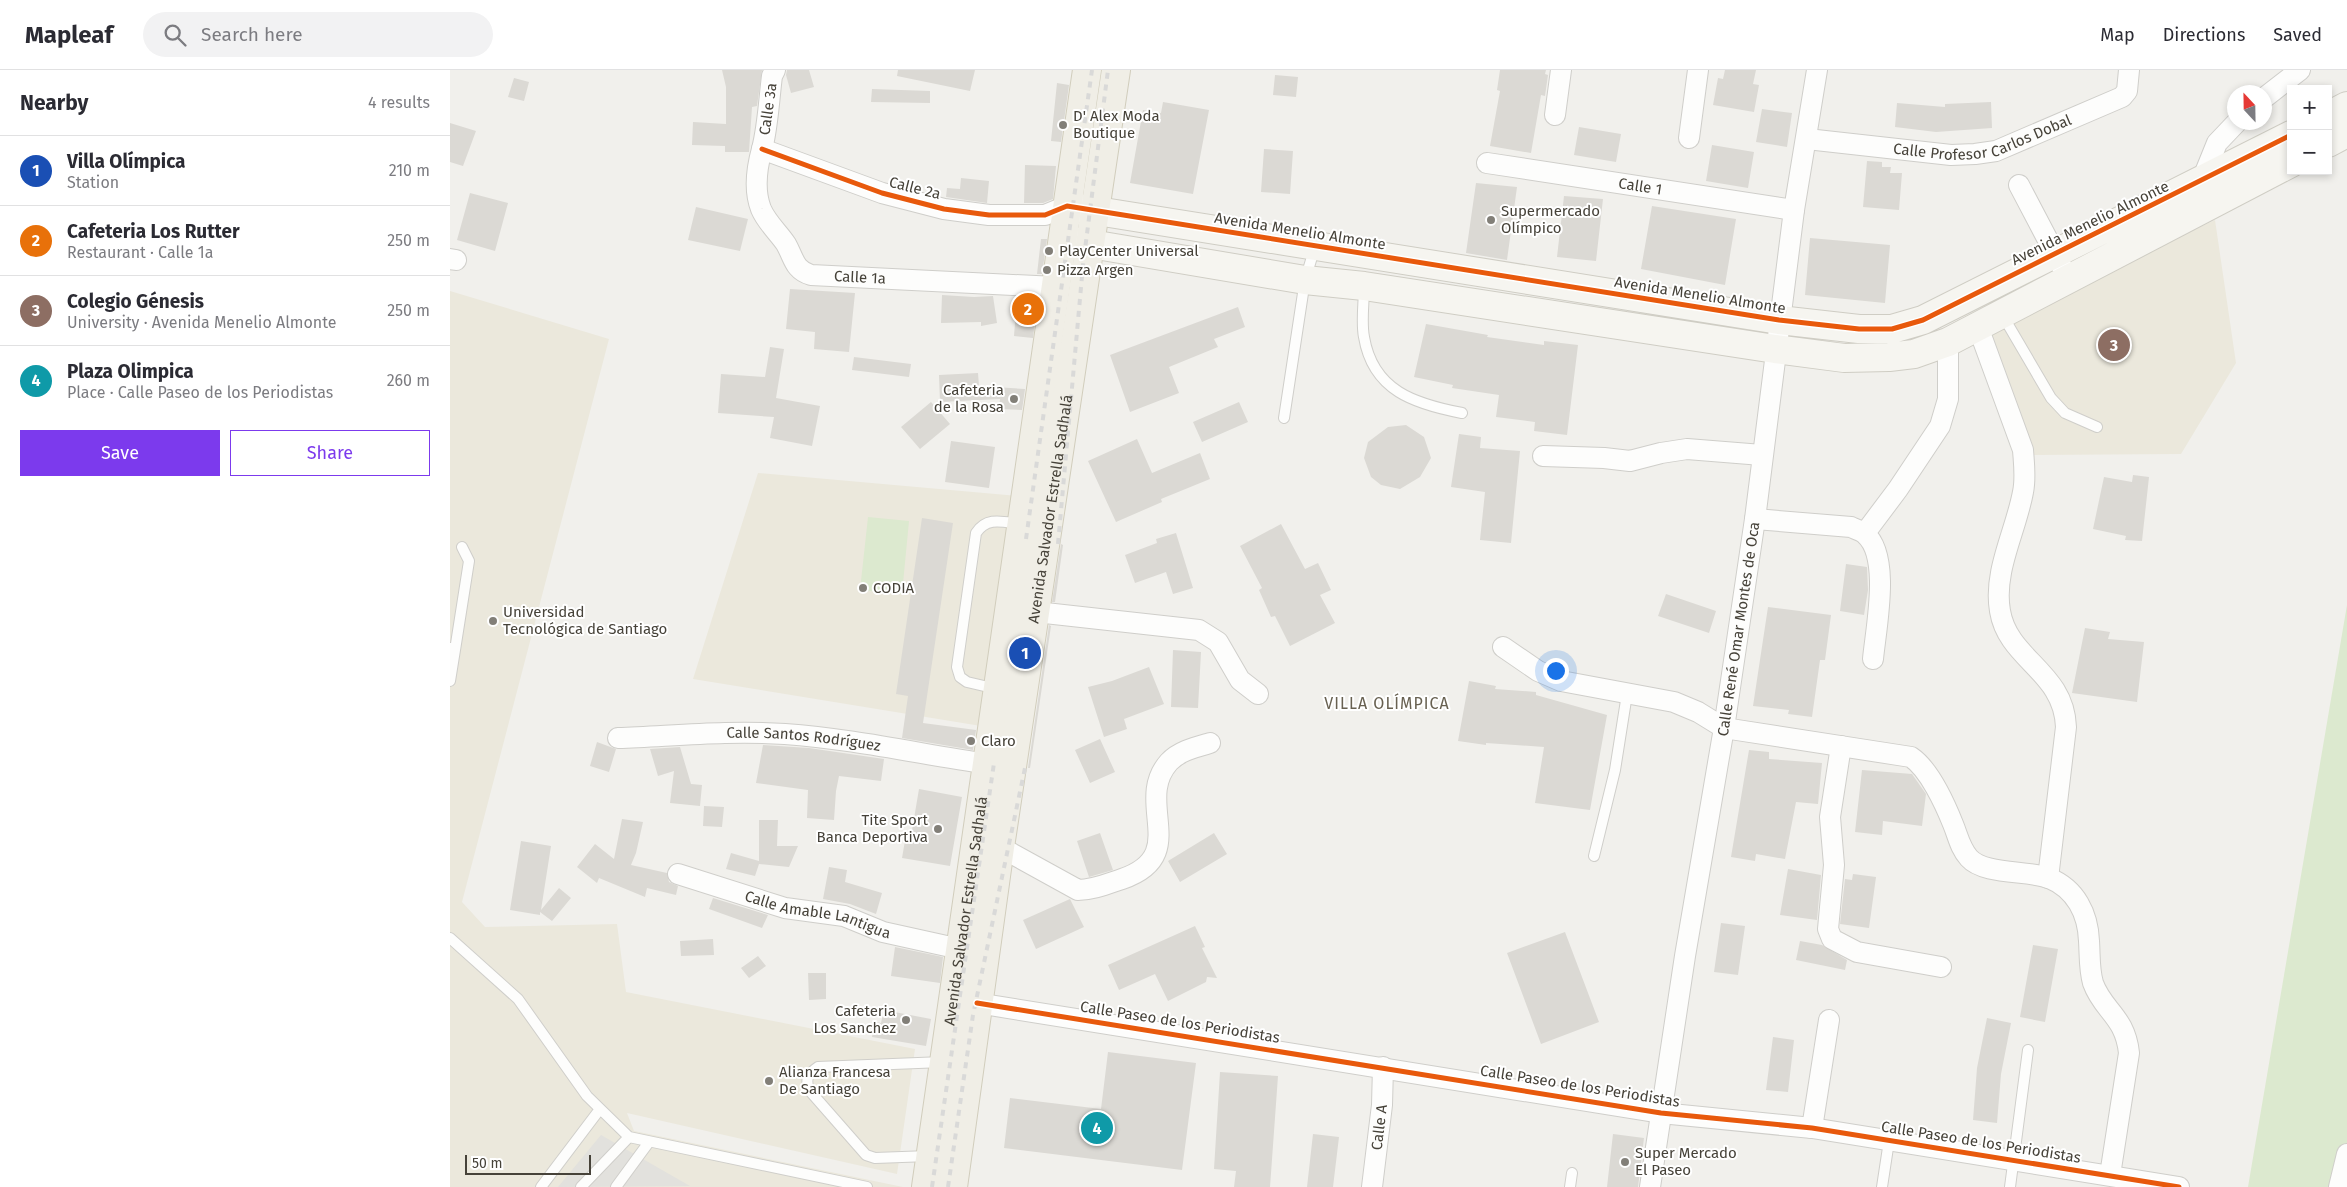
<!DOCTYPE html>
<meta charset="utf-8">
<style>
body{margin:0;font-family:"Fira Sans",sans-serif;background:#f2f2f3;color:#2b2b33}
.controls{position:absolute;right:15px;top:15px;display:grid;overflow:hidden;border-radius:0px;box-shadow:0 2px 8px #0003}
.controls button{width:45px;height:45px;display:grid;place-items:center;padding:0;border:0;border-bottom:1px solid #e1e1e2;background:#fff;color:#2b2b33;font:25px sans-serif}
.compass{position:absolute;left:1777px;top:15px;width:45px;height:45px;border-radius:50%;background:#fff;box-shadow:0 2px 8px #0003;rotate:338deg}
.scale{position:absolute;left:15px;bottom:12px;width:126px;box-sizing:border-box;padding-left:5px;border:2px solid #464239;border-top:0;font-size:14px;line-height:18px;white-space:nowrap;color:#464239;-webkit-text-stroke:4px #fff;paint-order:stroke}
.you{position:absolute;left:1105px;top:600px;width:18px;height:18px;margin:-12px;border:4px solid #fff;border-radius:50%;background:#1a73e8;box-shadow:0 0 0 8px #1a73e833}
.badge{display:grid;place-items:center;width:32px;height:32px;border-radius:50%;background:#7c3aed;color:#fff;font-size:16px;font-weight:700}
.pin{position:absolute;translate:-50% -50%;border:2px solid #fff;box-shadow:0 1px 5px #0006}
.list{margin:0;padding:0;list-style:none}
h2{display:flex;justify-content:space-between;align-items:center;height:65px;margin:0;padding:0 20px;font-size:21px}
h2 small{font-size:16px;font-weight:400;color:#7c7c81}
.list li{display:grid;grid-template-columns:32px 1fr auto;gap:15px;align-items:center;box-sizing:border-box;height:70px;padding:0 20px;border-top:1px solid #e1e1e2}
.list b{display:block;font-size:19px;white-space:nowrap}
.list p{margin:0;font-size:16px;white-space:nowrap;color:#7c7c81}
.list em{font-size:16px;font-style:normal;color:#7c7c81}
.actions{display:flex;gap:10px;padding:15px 20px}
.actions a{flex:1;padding:11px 0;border:1px solid #7c3aed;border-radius:0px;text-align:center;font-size:18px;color:#7c3aed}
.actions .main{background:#7c3aed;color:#fff}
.icon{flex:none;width:28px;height:28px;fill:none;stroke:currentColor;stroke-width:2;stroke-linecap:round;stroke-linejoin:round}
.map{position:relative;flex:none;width:1897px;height:1117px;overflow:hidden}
header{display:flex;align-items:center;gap:30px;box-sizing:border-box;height:70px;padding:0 25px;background:#fff;border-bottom:1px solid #e1e1e2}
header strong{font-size:24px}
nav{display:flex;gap:28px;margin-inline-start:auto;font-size:18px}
.search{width:350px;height:45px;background:#f2f2f3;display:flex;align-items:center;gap:12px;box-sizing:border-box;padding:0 18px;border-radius:28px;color:#7c7c81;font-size:19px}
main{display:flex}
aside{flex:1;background:#fff}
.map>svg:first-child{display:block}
.education{fill:#ebe8dc}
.green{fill:#dce9cf}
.parking{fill:#e2e1dd}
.building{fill:#dbd9d4}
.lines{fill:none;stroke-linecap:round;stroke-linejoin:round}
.lane-casing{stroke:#cfceca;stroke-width:12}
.street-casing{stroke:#cfceca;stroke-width:22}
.secondary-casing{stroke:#cfcdc4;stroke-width:30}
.primary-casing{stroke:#d1cdbc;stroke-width:30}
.lane{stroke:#fdfdfc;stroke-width:10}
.street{stroke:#fdfdfc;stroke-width:20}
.secondary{stroke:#f6f5f0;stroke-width:28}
.primary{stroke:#f0eee6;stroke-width:28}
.rail{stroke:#d9d9d8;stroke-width:4;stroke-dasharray:6 6;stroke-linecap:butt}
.cycleway-casing{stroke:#fff;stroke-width:8}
.cycleway{stroke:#e8590c;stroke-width:5}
.poi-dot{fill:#827f78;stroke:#fff;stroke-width:2}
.labels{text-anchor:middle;stroke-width:4;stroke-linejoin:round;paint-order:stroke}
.street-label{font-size:15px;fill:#464239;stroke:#fff}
.poi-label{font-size:15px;fill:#464239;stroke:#fff;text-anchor:start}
.neighbourhood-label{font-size:16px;letter-spacing:1px;fill:#686151;stroke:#fff}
</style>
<header>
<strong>Mapleaf</strong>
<div class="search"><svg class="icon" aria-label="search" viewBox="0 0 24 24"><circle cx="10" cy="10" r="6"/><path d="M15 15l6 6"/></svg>Search here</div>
<nav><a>Map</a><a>Directions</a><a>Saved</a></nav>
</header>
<main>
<aside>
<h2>Nearby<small>4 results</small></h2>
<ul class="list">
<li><span class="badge" style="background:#1a4fb4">1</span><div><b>Villa Olímpica</b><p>Station</p></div><em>210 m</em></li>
<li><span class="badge" style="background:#e8710a">2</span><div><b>Cafeteria Los Rutter</b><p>Restaurant · Calle 1a</p></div><em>250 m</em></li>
<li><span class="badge" style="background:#8d6e63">3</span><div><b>Colegio Génesis</b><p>University · Avenida Menelio Almonte</p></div><em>250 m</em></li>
<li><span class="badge" style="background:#0f9aa8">4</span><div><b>Plaza Olimpica</b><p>Place · Calle Paseo de los Periodistas</p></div><em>260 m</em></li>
</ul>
<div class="actions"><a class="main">Save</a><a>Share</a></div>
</aside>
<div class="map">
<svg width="1897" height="1117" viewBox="0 0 1897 1117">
<rect width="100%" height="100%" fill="#f1f0ec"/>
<path class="education" d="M 1765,150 L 1786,293 L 1731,384 L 1577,385 L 1539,256 Z
M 0,221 L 159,269 L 12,832 L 35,857 L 167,854 L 176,922 L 465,979 L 447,1104 L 177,1043 L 184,1061 L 453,1117 L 0,1117 Z
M 308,403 L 568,426 L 531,656 L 243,609 Z"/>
<path class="green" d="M 418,447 L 459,451 L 452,524 L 410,520 Z
M 1897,535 L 1897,1117 L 1798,1117 Z"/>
<path class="parking" d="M 151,1065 L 240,1116 L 108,1117 Z"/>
<path class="building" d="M 272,0 L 312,0 L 307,36 L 302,37 L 299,82 L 275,82 L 275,76 L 242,75 L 243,52 L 276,54 L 276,17 Z
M 337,0 L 359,0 L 364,17 L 341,23 L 336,5 Z
M 448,0 L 525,0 L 520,21 L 447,6 Z
M 1050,0 L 1096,0 L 1095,4 L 1098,5 L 1095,26 L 1091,25 L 1081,83 L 1040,76 L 1050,21 L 1047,20 Z
M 1275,0 L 1306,0 L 1303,14 L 1309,15 L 1304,42 L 1263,35 L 1268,8 L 1273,9 Z
M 825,5 L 848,7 L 846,27 L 823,25 Z
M 64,8 L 79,12 L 74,31 L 58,27 Z
M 607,13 L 619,15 L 611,72 L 601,71 Z
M 422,19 L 480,21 L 480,33 L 421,32 Z
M 713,32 L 759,40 L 743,124 L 680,113 L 693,40 L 711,43 Z
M 1541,32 L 1542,58 L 1486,62 L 1445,57 L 1447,33 L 1495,37 L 1495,34 Z
M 1312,39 L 1342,43 L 1337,77 L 1306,72 Z
M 0,53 L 26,61 L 13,96 L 0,92 Z
M 1129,57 L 1171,64 L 1166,92 L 1124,85 Z
M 1262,75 L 1304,82 L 1298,118 L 1256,111 Z
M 814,79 L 843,81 L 840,124 L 811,122 Z
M 1417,91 L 1432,92 L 1432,97 L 1441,97 L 1440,103 L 1452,103 L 1449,140 L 1413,137 Z
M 575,95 L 606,96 L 603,129 L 593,133 L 574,133 Z
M 511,108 L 539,111 L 537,133 L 496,127 L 497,118 L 510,119 Z
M 1026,113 L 1067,117 L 1057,190 L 1016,183 Z
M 20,123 L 58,133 L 45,181 L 7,170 Z
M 1114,126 L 1153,129 L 1146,191 L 1107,187 Z
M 1202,136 L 1286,149 L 1275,215 L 1191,199 Z
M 246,137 L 298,149 L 290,181 L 238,170 Z
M 1360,168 L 1440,175 L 1435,233 L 1355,225 Z
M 591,169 L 597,169 L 592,204 L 587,204 Z
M 340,219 L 405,223 L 399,282 L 364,279 L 365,262 L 336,259 Z
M 492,225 L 524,227 L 543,226 L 547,253 L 531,256 L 531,252 L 491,253 Z
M 567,227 L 588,228 L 583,268 L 564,266 Z
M 788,237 L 795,257 L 764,269 L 768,277 L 719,297 L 729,323 L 680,342 L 660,285 Z
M 976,254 L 1038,265 L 1037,267 L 1094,275 L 1094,271 L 1128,275 L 1117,365 L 1084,361 L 1085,352 L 1046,347 L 1049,325 L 1002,318 L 1003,315 L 964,307 Z
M 320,277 L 334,279 L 326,328 L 370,336 L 362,376 L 320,368 L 324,347 L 268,343 L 271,304 L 315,307 Z
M 404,287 L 461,294 L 459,307 L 402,300 Z
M 528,303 L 529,316 L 575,319 L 572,340 L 549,339 L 550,329 L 490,332 L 489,305 Z
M 481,332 L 500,354 L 470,379 L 451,357 Z
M 789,332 L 798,352 L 752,372 L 743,352 Z
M 956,355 L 974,367 L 981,388 L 970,407 L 950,419 L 931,415 L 921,407 L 914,388 L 918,372 L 938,357 Z
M 1009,364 L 1031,367 L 1030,378 L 1070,381 L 1061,473 L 1030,470 L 1035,422 L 1001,417 Z
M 687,369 L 702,403 L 750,383 L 760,409 L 711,429 L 712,432 L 666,452 L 638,391 Z
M 501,371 L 545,377 L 539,418 L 495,412 Z
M 1683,405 L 1699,407 L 1692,471 L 1675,470 L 1676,466 L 1643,459 L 1654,407 L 1682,412 Z
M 472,448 L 503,453 L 473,653 L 526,660 L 523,680 L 452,668 L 458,626 L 446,624 Z
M 831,454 L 855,499 L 868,493 L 881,520 L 870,525 L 885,553 L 840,576 L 825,546 L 821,547 L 809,520 L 812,518 L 790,476 Z
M 726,463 L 743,518 L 723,524 L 716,502 L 685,513 L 675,485 L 707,473 L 706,469 Z
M 611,474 L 613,475 L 605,532 L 602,532 Z
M 1396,494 L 1417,497 L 1418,520 L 1414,545 L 1390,541 Z
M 1216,524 L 1266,541 L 1259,563 L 1208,546 Z
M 1318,537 L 1381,545 L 1375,590 L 1370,590 L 1362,647 L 1338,644 L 1339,640 L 1303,636 Z
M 599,555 L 601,556 L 580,698 L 578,698 Z
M 1635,558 L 1660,562 L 1658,569 L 1694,572 L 1687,632 L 1622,623 Z
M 723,580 L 751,582 L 748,638 L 721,637 Z
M 699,597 L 714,634 L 674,649 L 677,659 L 654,667 L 638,617 L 662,611 Z
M 1019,611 L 1046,616 L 1045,619 L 1086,622 L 1086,625 L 1157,645 L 1140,740 L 1085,733 L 1094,677 L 1036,673 L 1036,675 L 1008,671 Z
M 650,669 L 665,702 L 640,713 L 625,680 Z
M 147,672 L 166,679 L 159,702 L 140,696 Z
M 313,675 L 359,678 L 434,689 L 431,711 L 389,706 L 386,721 L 384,750 L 357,748 L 358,720 L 306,713 Z
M 230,677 L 241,714 L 252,715 L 250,736 L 220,733 L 224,701 L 208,706 L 200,679 Z
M 1299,680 L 1319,682 L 1319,689 L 1372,693 L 1368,734 L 1346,732 L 1335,789 L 1306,784 L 1305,791 L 1281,787 Z
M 1412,700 L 1462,704 L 1476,724 L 1472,756 L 1433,751 L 1432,765 L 1405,762 Z
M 469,719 L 512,727 L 500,796 L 452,788 L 456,765 L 461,766 Z
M 254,736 L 274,737 L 272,757 L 253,756 Z
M 172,749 L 193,752 L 186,783 L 181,795 L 217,803 L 219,812 L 228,816 L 226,825 L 197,818 L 195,827 L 149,808 L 147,813 L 127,797 L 145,774 L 164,789 Z
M 309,750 L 328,750 L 327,776 L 348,776 L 339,797 L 309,794 L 305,806 L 276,799 L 281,783 L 309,791 Z
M 650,763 L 663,800 L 639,807 L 627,771 Z
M 764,763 L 777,784 L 730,812 L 718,791 Z
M 71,771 L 101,776 L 91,840 L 109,818 L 121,828 L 102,851 L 90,842 L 90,845 L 60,840 Z
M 379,797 L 397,800 L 395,812 L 432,823 L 426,844 L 400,834 L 373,829 Z
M 1338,799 L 1371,805 L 1367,850 L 1330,845 Z
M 1403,804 L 1426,807 L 1419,858 L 1390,854 L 1395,809 L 1402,810 Z
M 263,828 L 318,845 L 312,858 L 259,839 Z
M 620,829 L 634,857 L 586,879 L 573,850 Z
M 1271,853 L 1295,856 L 1288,905 L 1264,902 Z
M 745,856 L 755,877 L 752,878 L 767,908 L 757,907 L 756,912 L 718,931 L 705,904 L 669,920 L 658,895 Z
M 1115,862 L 1149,952 L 1091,974 L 1057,883 Z
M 263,869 L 264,885 L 231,886 L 230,871 Z
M 1350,871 L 1372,875 L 1397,890 L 1395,900 L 1346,890 Z
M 1583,875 L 1608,879 L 1595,952 L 1570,947 Z
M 445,877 L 493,887 L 490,913 L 441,906 Z
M 308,886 L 316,896 L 299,908 L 291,898 Z
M 358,903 L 376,903 L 376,929 L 359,930 Z
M 434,940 L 481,949 L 476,976 L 422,967 L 425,952 L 431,953 Z
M 1537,948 L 1561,953 L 1551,1004 L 1547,1053 L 1523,1050 L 1527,998 Z
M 1323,967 L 1344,970 L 1338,1022 L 1316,1020 Z
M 658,982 L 746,993 L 732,1100 L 554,1078 L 560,1028 L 651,1039 Z
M 770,1002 L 828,1006 L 820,1117 L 784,1117 L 786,1101 L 764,1099 Z
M 863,1064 L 889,1067 L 883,1117 L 857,1117 Z
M 1163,1064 L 1194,1068 L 1188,1117 L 1157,1117 Z"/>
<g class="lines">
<defs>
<path id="lane" d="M 914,217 C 914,233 911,252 914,267 C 923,321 965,334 1012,343
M 1553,246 L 1601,328 L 1615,343 L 1647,357
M 834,348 L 855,210 L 865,177
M 5,580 L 19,491 L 12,477
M 0,611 L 5,580 L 1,578
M 547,619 L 517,612 L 510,607 L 507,597 L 526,463 C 537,446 553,452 570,454
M 1144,786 L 1165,700 L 1177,624
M 0,868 L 68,929 L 137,1026 L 179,1067 L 417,1117
M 479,1086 L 425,1088 L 416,1085 L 359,1020 C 355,1008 358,1004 368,997 L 493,992
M 91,1117 L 150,1039
M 131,1117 L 179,1067
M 166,1117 L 199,1072
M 1120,1117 L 1122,1103
M 1432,1117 L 1439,1071
M 1560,1117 L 1578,980"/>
<g id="street">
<path id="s1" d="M 325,0 L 322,6 C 319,29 318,56 312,79 C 307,97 304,121 311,139 C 317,153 328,162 336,174 C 344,188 344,200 361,205 L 606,217"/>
<path d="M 1814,28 L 1850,0"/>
<path d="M 1105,45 L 1111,0"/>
<path d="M 1239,68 L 1248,0"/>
<path id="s2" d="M 1357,69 L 1501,85 L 1525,84 L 1546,81 L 1672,27 L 1677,21 L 1679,0"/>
<path d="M 312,79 L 432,123 L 494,139 L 539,145 L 595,145 L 617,136"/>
<path id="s3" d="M 1037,93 L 1344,140"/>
<path d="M 1569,115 L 1611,195"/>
<path d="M 1750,115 L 1767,73 L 1787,52"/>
<path d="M 0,189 L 6,190"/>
<path d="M 1528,257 L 1573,380 C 1574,394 1576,408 1573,422 C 1566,461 1543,501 1550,541 C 1558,590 1614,601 1616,657 L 1598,808"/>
<path d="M 1093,386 L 1154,388 L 1180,391 L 1211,383 L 1237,379 L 1312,385"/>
<path d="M 1305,449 L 1401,457 C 1405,459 1412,461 1415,464 C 1441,486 1426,557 1423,589"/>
<path d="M 1415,463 L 1448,419 L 1490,356 L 1498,329 L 1498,272"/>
<path d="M 586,542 L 749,560 L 768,572 L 790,610 L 808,624"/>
<path d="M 1053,577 L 1088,601 L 1111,611 L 1224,632 L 1248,642 L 1274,658 L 1461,687 C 1479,699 1495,734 1503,754 C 1508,766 1510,778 1519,788 C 1534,805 1578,800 1599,808 C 1626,819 1638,844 1639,871 C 1640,886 1639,899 1643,913 C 1653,941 1675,946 1679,983 L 1660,1105"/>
<path id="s4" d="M 168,668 C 223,666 279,660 335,664 C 403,669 470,684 538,694"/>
<path d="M 1391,676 L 1380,747 L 1384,795 L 1378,859 L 1382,869 L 1407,882 L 1491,897"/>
<path d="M 550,777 L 628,820 C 643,820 657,814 672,809 C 742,785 683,732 719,692 C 729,681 746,677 760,673"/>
<path id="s5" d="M 228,804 L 335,838 L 394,846 L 433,862 L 510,879"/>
<path d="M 527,933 L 1211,1043 L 1362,1058 L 1729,1117"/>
<path d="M 1362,1058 L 1379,950"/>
<path id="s6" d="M 922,1117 L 932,1035 L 933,997"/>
<path id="s7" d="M 1200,1117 L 1235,886 L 1274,658 L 1305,449 L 1344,140 L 1367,0"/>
<path d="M 1889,1117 L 1897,1084"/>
</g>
<path id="secondary" d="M 1878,46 L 1897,36
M 1878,73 L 1897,63
M 622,137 L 1329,250 L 1409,259 L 1442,259 L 1473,250 L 1841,65
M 617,170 L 855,210 L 914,216 L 1325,279 L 1394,288 L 1439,287 L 1464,284 L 1498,272 L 1841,93"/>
<g id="primary">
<path id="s8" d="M 476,1117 L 637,0"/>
<path id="s9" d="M 503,1117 L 550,777 L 666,0"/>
</g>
</defs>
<use href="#lane" class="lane-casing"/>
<use href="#street" class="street-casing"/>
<use href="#secondary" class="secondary-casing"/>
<use href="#primary" class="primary-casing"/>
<use href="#lane" class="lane"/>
<use href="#street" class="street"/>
<use href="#secondary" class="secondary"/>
<use href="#primary" class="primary"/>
<path class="rail" d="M 576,469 L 642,0
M 608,474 L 633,195 L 658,0
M 482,1117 L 544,693
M 498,1117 L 523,945 L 575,698"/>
<defs>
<path id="cycleway" d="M 312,79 L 432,123 L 494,139 L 539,145 L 595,145 L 617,136 L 1329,250 L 1409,259 L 1442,259 L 1473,250 L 1841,65
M 527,933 L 1211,1043 L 1362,1058 L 1729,1117"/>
</defs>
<use href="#cycleway" class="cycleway-casing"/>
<use href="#cycleway" class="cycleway"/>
</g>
<g class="poi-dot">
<circle cx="613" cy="55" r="5"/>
<circle cx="1041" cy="150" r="5"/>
<circle cx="599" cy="181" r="5"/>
<circle cx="597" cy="200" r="5"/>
<circle cx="564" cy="329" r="5"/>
<circle cx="413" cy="518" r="5"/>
<circle cx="43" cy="551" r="5"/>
<circle cx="521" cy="671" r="5"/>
<circle cx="488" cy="759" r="5"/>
<circle cx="456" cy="950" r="5"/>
<circle cx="319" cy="1011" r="5"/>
<circle cx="1175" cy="1092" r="5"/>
</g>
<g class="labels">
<g class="street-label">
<text transform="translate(318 39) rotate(-82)" y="5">Calle 3a</text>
<text dy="5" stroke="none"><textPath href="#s2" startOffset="179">Calle Profesor Carlos Dobal</textPath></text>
<text dy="5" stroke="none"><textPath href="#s3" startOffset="155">Calle 1</textPath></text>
<text transform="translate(465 118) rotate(14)" y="5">Calle 2a</text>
<text transform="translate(1640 153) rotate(-26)" y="5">Avenida Menelio Almonte</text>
<text transform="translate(850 161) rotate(9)" y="5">Avenida Menelio Almonte</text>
<text dy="5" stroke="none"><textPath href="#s1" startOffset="275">Calle 1a</textPath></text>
<text transform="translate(1250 225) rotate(9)" y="5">Avenida Menelio Almonte</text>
<text dy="5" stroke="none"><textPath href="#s9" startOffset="685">Avenida Salvador Estrella Sadhalá</textPath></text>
<text dy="5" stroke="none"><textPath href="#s7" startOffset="565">Calle René Omar Montes de Oca</textPath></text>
<text dy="5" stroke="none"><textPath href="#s4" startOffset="186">Calle Santos Rodríguez</textPath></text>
<text dy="5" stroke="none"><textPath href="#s8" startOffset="279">Avenida Salvador Estrella Sadhalá</textPath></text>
<text dy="5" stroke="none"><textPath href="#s5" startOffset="146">Calle Amable Lantigua</textPath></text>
<text transform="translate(730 952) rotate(9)" y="5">Calle Paseo de los Periodistas</text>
<text transform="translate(1130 1016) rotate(9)" y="5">Calle Paseo de los Periodistas</text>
<text dy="5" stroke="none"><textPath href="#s6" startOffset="60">Calle A</textPath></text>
<text transform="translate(1531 1072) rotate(9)" y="5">Calle Paseo de los Periodistas</text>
</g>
<g class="poi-label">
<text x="623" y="51">D' Alex Moda<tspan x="623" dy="17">Boutique</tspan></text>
<text x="1051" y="146">Supermercado<tspan x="1051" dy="17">Olímpico</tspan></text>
<text x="609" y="186">PlayCenter Universal</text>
<text x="607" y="205">Pizza Argen</text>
<text x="554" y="325" text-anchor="end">Cafeteria<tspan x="554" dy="17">de la Rosa</tspan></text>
<text x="423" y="523">CODIA</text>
<text x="53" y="547">Universidad<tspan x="53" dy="17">Tecnológica de Santiago</tspan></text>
<text x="531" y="676">Claro</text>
<text x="478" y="755" text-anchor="end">Tite Sport<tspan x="478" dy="17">Banca Deportiva</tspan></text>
<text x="446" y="946" text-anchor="end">Cafeteria<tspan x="446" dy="17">Los Sanchez</tspan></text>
<text x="329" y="1007">Alianza Francesa<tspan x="329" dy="17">De Santiago</tspan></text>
<text x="1185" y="1088">Super Mercado<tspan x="1185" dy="17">El Paseo</tspan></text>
</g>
<g class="neighbourhood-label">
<text x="937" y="639">VILLA OLÍMPICA</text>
</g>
</g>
</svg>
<div class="controls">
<button>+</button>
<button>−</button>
</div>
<svg class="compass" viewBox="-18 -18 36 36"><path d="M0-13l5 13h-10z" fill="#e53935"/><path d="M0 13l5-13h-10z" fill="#7c7c81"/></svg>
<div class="scale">50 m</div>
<div class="you"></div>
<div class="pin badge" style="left:575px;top:583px;background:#1a4fb4">1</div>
<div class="pin badge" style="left:578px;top:239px;background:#e8710a">2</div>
<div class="pin badge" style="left:1664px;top:275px;background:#8d6e63">3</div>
<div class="pin badge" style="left:647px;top:1058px;background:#0f9aa8">4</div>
</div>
</main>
